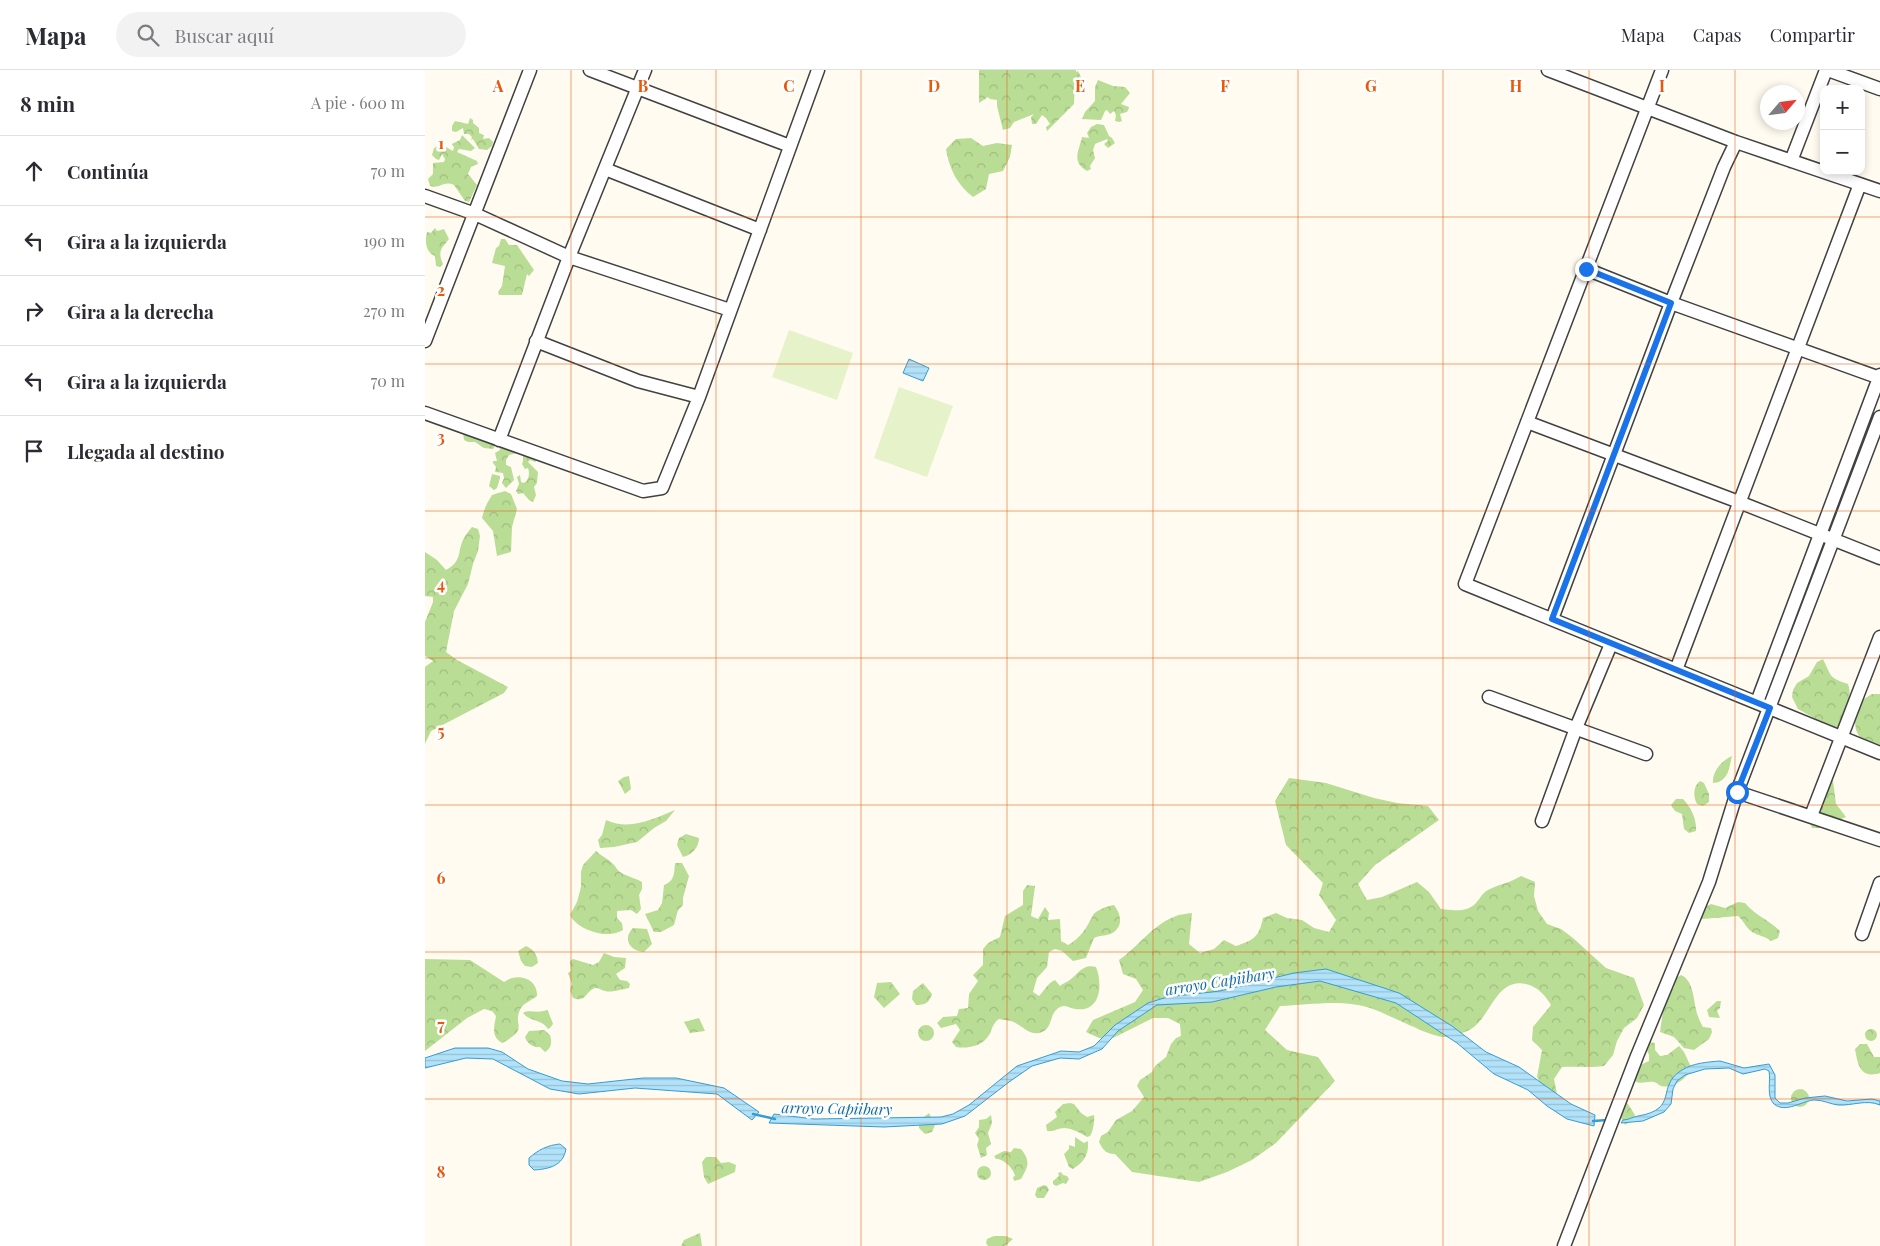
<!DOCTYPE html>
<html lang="es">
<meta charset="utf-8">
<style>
body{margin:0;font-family:"Playfair Display",serif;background:#f2f2f3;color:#2b2b33}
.controls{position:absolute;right:15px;top:15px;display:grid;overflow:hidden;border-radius:10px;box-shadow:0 2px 8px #0003}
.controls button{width:45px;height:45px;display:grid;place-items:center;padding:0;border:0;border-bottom:1px solid #e1e1e2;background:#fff;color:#2b2b33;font:25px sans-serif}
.compass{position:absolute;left:1335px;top:15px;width:45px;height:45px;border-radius:50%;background:#fff;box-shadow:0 2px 8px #0003;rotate:62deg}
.stop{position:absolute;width:15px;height:15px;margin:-11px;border:4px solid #1a73e8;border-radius:50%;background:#fff}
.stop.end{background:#1a73e8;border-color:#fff;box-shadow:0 1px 5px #0008}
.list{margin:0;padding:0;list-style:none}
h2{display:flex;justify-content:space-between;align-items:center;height:65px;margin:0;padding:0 20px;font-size:21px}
h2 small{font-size:16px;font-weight:400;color:#7c7c81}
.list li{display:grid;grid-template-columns:32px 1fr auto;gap:15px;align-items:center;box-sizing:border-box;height:70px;padding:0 20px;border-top:1px solid #e1e1e2}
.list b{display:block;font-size:19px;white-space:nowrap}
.list em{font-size:16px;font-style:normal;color:#7c7c81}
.icon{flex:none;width:28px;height:28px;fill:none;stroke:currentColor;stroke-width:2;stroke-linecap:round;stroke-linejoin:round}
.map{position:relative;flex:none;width:1455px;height:1176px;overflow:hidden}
header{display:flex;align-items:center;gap:30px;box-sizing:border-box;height:70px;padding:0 25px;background:#fff;border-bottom:1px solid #e1e1e2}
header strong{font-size:24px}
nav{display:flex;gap:28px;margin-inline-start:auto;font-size:18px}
.search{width:350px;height:45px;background:#f2f2f3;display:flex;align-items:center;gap:12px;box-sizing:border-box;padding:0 18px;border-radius:28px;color:#7c7c81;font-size:19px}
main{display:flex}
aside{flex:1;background:#fff}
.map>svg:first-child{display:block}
.forest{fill:url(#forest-crowns)}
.pitch{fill:#e6f2c9}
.water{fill:url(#water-rules);stroke:#359cd4}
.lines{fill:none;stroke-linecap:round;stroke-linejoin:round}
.stream{stroke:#359cd4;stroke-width:2.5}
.minor-casing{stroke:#414141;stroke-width:15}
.minor{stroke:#fff;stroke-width:12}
.route{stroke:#1a73e8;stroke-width:6}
.grid{fill:none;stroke:#e8590c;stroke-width:1;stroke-opacity:0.55}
.labels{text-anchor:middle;stroke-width:5;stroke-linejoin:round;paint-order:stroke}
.water-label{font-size:15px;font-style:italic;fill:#116da7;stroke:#fff}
.grid-label{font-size:16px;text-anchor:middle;font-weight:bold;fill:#e8590c;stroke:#fff;stroke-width:5;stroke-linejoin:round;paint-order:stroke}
</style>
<header>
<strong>Mapa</strong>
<div class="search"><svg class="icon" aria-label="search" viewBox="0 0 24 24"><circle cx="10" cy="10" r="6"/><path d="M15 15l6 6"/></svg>Buscar aquí</div>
<nav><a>Mapa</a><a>Capas</a><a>Compartir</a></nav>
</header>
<main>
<aside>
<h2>8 min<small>A pie · 600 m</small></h2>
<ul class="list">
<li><svg class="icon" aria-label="ahead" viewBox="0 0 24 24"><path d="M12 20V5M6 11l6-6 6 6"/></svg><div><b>Continúa</b></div><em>70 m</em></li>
<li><svg class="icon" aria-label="left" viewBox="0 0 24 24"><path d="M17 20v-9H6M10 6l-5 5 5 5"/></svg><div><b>Gira a la izquierda</b></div><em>190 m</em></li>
<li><svg class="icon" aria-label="right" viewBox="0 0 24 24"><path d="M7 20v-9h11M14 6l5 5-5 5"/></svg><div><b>Gira a la derecha</b></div><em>270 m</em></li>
<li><svg class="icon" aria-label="left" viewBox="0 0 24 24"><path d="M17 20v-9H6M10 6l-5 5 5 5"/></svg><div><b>Gira a la izquierda</b></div><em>70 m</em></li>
<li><svg class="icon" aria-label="arrive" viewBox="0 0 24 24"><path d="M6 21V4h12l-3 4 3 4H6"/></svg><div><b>Llegada al destino</b></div></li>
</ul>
</aside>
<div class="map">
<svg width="1455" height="1176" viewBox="0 0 1455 1176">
<defs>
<pattern id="forest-crowns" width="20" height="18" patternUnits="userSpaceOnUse" patternTransform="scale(1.25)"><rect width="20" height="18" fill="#b9dd95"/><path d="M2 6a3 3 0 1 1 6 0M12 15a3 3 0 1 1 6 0" fill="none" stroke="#9ebc7f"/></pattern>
<pattern id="water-rules" width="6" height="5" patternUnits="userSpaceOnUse" patternTransform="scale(1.25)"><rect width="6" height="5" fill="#b1e2f9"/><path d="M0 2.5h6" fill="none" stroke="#97c1d4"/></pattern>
</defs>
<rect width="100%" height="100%" fill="#fffbf0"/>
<path class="forest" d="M 554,0 L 651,0 L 651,2 L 653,1 L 656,7 L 650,10 L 649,34 L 622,61 L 621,57 L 625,54 L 621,48 L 617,45 L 611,54 L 607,54 L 606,47 L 609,44 L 589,52 L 585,58 L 578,60 L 572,36 L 572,30 L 565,29 L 563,27 L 554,33 Z
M 673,10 L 688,16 L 700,17 L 705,23 L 696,34 L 704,37 L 704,38 L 702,42 L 695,44 L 697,51 L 694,52 L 690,51 L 691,45 L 689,41 L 685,44 L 682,40 L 680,41 L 676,50 L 657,49 L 660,42 L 670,31 L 670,17 Z
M 45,48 L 48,50 L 48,53 L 54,58 L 54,63 L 59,65 L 58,69 L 64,68 L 68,72 L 67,76 L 62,80 L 54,79 L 48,69 L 46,70 L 47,67 L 44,64 L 39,64 L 38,58 L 31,62 L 27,61 L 27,56 L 30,51 L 43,54 Z
M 672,54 L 679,55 L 684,66 L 687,68 L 690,73 L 683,78 L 679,74 L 683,71 L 682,69 L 670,74 L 668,80 L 670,88 L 665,96 L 666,99 L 662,101 C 646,92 654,81 657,67 L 664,68 L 662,63 L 666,57 Z
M 37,65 L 50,78 L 46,81 L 34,79 L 32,82 L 52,91 L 53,94 L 46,97 L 43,104 L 52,115 L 44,132 L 40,131 L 29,115 C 18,110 16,119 5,116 L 3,109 L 8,104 L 8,93 L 19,92 L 20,89 L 17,84 L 14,90 L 11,89 L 7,85 L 9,78 L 15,75 L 17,79 L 21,77 L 28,81 L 29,77 L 27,74 L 35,70 Z
M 546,68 L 558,76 L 572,73 L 587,75 L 585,87 L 578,101 L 564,104 L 561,119 L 548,127 C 532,115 524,98 521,79 L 531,69 Z
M 10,158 L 12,161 L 19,159 L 24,169 C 17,178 12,181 18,194 L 15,197 L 11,196 L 10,186 C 0,182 0,170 2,162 L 6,163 Z
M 76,169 L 80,169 L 84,175 L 92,175 L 109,200 L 104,206 L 102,204 L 97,225 L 74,225 L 73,222 L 77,216 L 80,196 L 67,193 L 71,178 L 74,176 Z
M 38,363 L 72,374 L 68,379 L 59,378 L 50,372 L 43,372 L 39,370 Z
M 74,375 L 92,383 L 84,385 L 81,390 L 81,395 L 86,397 L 89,410 L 81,418 L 77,413 L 79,408 L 78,403 L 70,402 L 71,397 L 68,393 L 68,391 L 72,391 L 70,383 L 75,380 Z
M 98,382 L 113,389 L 110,392 L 105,390 L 103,392 L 113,402 L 112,413 L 109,417 L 111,425 L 108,432 L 104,430 L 98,423 L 93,424 L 91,421 L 94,414 L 92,407 L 95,405 L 96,412 L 99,413 C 104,410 105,403 103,398 L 100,399 L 97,394 L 98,391 Z
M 67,404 L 75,406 L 75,408 L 72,418 L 69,420 L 64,416 Z
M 80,421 L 86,424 L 92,439 L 87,457 L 86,482 L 72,486 L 68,461 L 57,448 C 59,439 62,433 67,425 Z
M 47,457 L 53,459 L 55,466 L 53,481 L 48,494 L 43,514 L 29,541 L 21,582 L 32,590 L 83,617 L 79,623 L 6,661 L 0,674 L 0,597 L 8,591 L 0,586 L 0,552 L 8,532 L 8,527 L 0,526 L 0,482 L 12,490 L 21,500 C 38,491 32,480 39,468 C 41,464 44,461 47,457 Z
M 1398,589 C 1407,607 1403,607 1423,614 C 1429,630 1417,649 1411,664 L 1398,653 L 1373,639 L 1367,627 L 1368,620 L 1372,613 L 1384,606 L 1392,592 Z
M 1447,624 L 1455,624 L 1455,681 L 1437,672 L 1431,660 L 1429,645 L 1434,632 Z
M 1307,686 C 1304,699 1303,712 1288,713 C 1287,702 1296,691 1307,686 Z
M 1399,702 L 1407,703 L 1411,734 L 1421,747 L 1394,758 L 1387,758 L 1382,746 L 1394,707 Z
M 204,706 L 206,719 L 200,724 L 193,711 L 199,707 Z
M 864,708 L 901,713 L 949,728 L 972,733 L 1003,736 L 1014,750 L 950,795 L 933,814 L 942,830 L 957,827 L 992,812 L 1004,822 L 1016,839 C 1029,840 1040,843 1050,834 C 1055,829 1057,823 1063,820 C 1074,814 1085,813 1096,806 L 1110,812 L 1109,826 L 1113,841 L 1122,854 L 1136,859 L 1148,868 L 1181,898 L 1209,908 L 1219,935 L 1212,948 L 1199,958 L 1192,971 L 1188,985 L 1179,996 C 1164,998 1151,996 1137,997 L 1129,1009 L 1132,1024 L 1118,1019 L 1112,1007 L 1117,980 L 1107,970 L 1108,957 L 1126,935 C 1120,925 1113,917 1101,914 C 1071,907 1066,947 1046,959 C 1040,963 1027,966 1020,967 C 1006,968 960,942 942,937 C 917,929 881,935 855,936 L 840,960 L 862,980 L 893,987 L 910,1011 L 851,1073 L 827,1090 L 802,1102 L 774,1112 L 707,1102 L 690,1084 C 681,1084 678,1080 674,1072 L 676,1066 L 683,1062 L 691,1050 L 707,1041 L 719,1027 L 712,1016 L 715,1010 L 727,1002 L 730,996 L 741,987 L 746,974 L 751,968 L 756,966 L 755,954 L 743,948 L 728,948 L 688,968 L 674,968 L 661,962 L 668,950 L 710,932 L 718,920 L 711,909 L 698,904 L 694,890 C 713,877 728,854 751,846 C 756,844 761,844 767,843 L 764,874 L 775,883 L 789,879 L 799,870 L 811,876 C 829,870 834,867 838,848 L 851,843 L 862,848 L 877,850 L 889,858 L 904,862 L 911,850 L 894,825 L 898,813 L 861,775 L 850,731 Z
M 1275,711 L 1279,713 L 1284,724 L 1284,732 L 1278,736 L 1272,734 C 1268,727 1268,716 1275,711 Z
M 1251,729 L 1258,729 C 1266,737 1272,750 1271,761 L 1264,763 L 1259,759 L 1257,744 L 1250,741 L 1246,735 Z
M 250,740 L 241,751 L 229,758 L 212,772 L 189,777 L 175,778 L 173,770 L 177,765 L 181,750 C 205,761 228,749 250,740 Z
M 261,764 L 274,768 C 274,777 267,785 258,787 L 252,775 L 254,768 Z
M 171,781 C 176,786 182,788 187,793 C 191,796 191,799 195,802 C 201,806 210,808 217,812 L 217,819 L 214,825 L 216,839 L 212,844 L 206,840 L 192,841 L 192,848 L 197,853 L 198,860 C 183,870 152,860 145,845 L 152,832 L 156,817 L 156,802 L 158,795 Z
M 250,793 L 257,793 L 264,806 L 258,828 L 258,835 L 253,840 L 249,855 L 236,862 L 229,862 L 220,844 L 233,840 L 237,833 L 239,815 C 250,811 249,803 250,793 Z
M 602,815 L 610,816 L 606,846 L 613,849 L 620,837 L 624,843 L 623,850 L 635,849 L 636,871 L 643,875 C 656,868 662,857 668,845 C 671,840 683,836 689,835 C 695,843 699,854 689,862 C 684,866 675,865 669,868 L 661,888 L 648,891 L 637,881 L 630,879 L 624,882 L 622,897 L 612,908 L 608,922 L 614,926 C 620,920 622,914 630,910 L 635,916 C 638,913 643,912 646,909 C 655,902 658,894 671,897 C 678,914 676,943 650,939 C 645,938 641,934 635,937 C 623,943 629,960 614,963 C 603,965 596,954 586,951 C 582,950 578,950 574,949 C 567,954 568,958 564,965 C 558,976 542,979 531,977 L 527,972 L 535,960 L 531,954 L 516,958 L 512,953 L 518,947 L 532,946 L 534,939 L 543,938 L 544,924 L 553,911 L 548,905 L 558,895 L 558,879 L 563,873 L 575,867 L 580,846 L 598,835 L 598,821 Z
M 1313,832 L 1320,833 C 1331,846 1343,849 1355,861 L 1353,868 L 1346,871 C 1340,866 1334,866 1327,862 C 1321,858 1319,851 1313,846 L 1277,849 L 1275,843 L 1280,837 L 1286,834 L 1300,838 Z
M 208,858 L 222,859 L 227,874 L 219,882 C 205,881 197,869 208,858 Z
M 101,876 C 109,880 112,884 113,893 L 107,897 L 100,896 L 96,891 L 93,881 Z
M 179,883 L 189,887 L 201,888 L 200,898 L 191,904 L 195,910 L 202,911 L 205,914 L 204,918 C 197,919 187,923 180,921 C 175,920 173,916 168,919 C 160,923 160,933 148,928 L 145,920 L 147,914 L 143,903 L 146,901 L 145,891 L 148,889 L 168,895 L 174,892 Z
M 0,889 L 45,890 L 79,912 C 92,902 113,908 112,926 C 107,930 99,933 96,938 C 86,955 106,958 77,973 C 66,966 69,958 71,946 L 67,941 L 59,939 L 42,948 L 0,981 Z
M 1256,905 C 1270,911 1268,933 1273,946 C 1274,950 1276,953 1278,957 L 1286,958 L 1287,962 L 1284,969 L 1269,980 L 1259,978 L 1249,967 L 1235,962 L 1239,933 L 1249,917 L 1250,909 Z
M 466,912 L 475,924 L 459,938 L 449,927 L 452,913 Z
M 498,913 L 507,924 C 504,933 500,935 491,935 L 487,929 L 488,921 Z
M 1292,931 L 1296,931 L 1295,938 L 1292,941 L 1295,948 L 1284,947 L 1282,940 Z
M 122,940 L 123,941 L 128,954 L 125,958 L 123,959 C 117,949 105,952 98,943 C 105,939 112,944 122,940 Z
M 274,948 L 280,961 L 265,963 L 259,952 Z
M493 963a8 8 0 1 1 16 0a8 8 0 1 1-16 0Z
M1440 965a6 6 0 1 1 12 0a6 6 0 1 1-12 0Z
M 119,960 L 125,965 C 127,971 127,978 120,982 L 115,977 C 107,978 102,973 100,967 L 104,961 Z
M 1223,972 L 1230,973 L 1230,980 L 1235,986 L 1242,985 L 1254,976 L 1259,982 L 1267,999 C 1260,1009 1249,1019 1236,1016 C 1232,1014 1233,1013 1229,1012 C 1221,1011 1217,1015 1209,1011 C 1208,999 1214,995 1224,991 L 1224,985 L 1221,978 Z
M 1435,974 L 1442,974 L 1449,987 L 1455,987 L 1455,1003 C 1435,1009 1433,995 1430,979 Z
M1366 1028a9 9 0 1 1 18 0a9 9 0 1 1-18 0Z
M 1201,1031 L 1210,1045 L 1206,1051 L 1200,1055 L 1193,1042 Z
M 645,1033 L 649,1034 L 656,1043 L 662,1047 L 669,1045 C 670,1050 668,1062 665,1066 L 662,1067 C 657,1063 645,1058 639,1058 C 633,1058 629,1062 622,1061 L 621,1055 L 632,1047 L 630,1042 L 638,1034 Z
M 504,1043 L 510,1055 L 507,1062 L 500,1064 L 494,1058 L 494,1051 Z
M 566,1045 L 567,1053 L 563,1063 L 566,1074 L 561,1078 L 562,1085 L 556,1088 L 552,1075 L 554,1069 L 550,1063 L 554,1057 L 554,1050 L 561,1049 Z
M 650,1067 L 659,1073 L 663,1071 C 664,1085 659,1092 648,1099 L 644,1097 L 639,1084 L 644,1079 L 644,1075 L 650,1077 Z
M 589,1078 L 596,1079 C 606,1091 603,1097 596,1109 L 589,1111 L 588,1107 L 590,1106 C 589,1099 578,1088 571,1089 L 569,1086 L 579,1081 L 586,1082 Z
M 281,1087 L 291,1087 L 296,1093 L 304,1092 L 311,1095 L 310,1102 L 283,1114 L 279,1107 L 277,1092 Z
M552 1103a7 7 0 1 1 14 0a7 7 0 1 1-14 0Z
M 636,1102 L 638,1105 L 642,1106 L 644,1109 L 641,1114 L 638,1113 L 631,1116 L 628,1114 L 628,1111 L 634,1106 L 633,1103 Z
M 619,1115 L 622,1116 L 624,1120 L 619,1128 L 612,1128 L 610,1125 L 612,1118 Z
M 275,1163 L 277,1176 L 256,1176 L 259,1170 Z
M 569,1166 L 581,1166 L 588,1169 L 580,1176 L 563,1176 L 561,1173 L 562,1169 Z"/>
<path class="pitch" d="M 364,260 L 428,283 L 412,330 L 347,307 Z
M 474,317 L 528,336 L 502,407 L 449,388 Z"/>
<path class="water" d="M 484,289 L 504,298 L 498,311 L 478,303 Z
M 901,899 L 974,923 L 1027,956 L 1061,982 L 1094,997 L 1146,1034 L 1170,1045 L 1169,1056 L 1142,1049 L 1122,1036 L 1103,1020 L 1069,1004 L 1032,973 L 971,933 L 895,911 L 851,917 L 787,932 L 732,935 L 693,961 L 677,979 L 654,989 L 635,988 L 607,996 L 584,1012 L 540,1046 L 517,1054 L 459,1057 L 344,1053 L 349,1044 L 389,1049 L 516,1047 L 528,1044 L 544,1035 L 592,996 L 636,981 L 654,982 L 669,976 L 690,955 L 723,933 L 742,927 L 795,921 L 869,903 Z
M 30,978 L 63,978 L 77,982 L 103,999 L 137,1011 L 163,1014 L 218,1008 L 251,1008 L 299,1018 L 334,1042 L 327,1050 L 292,1024 L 210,1018 L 154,1024 L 125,1019 L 68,989 L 41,988 L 0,998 L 0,988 Z
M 1295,991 L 1319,998 L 1344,994 L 1350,1005 L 1350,1028 L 1355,1033 L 1363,1033 L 1380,1028 L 1400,1026 L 1422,1031 L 1447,1029 L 1455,1031 L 1455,1035 C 1441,1029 1427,1036 1413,1035 C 1405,1034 1398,1030 1390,1030 C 1378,1030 1361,1044 1349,1034 C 1341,1026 1346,1011 1344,1001 L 1340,999 L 1318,1004 L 1304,998 L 1280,999 L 1260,1005 L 1252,1011 L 1248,1019 L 1246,1034 L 1239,1042 L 1218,1051 L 1196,1053 L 1198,1050 C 1204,1050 1207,1047 1213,1046 C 1255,1039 1230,1016 1257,1000 C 1268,993 1283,992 1295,991 Z
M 135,1074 L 141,1079 C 138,1096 124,1099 109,1100 L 104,1095 L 104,1088 C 113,1080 123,1075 135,1074 Z"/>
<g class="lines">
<path class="stream" d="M 328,1044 L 350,1049
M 1168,1051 L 1183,1050"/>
<defs>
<path id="minor" d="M 165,0 L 365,76
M 1123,0 L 1311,72 L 1455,121
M 1237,0 L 1040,514 L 1455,683
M 1403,0 L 1455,19
M 1366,91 L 1401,0
M 180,99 L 335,160
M 0,126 L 50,144 L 144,187 L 305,240
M 1161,199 L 1246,233 L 1455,308
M 0,271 L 105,0
M 111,271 L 213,311 L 274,327
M 0,343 L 218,421 L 237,418 L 274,327 L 393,0
M 1102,352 L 1314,432 L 1455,488
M 74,370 L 144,187 L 220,0
M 1127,549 L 1246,233 L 1299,97 L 1311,72
M 1251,600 L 1435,114
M 1064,627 L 1221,684
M 1332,632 L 1455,305
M 1312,722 L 1455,770
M 1386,746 L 1455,567
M 1117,751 L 1151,658 L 1186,574
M 1437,864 L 1455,813
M 1139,1176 L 1212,986 L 1284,812 L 1312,722 L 1455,347"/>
</defs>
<use href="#minor" class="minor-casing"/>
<use href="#minor" class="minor"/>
</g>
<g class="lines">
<path class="route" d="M 1161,199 L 1246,233 L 1127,549 L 1345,638 L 1312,722"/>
</g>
<path class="grid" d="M 146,0 L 146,1176M 291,0 L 291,1176M 436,0 L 436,1176M 582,0 L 582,1176M 728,0 L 728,1176M 873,0 L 873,1176M 1018,0 L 1018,1176M 1164,0 L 1164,1176M 1310,0 L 1310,1176M 0,147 L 1455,147M 0,294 L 1455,294M 0,441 L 1455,441M 0,588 L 1455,588M 0,735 L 1455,735M 0,882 L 1455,882M 0,1029 L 1455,1029"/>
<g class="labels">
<g class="water-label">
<text transform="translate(795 912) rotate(-9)" y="5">arroyo Capiibary</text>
<text transform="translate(412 1039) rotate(1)" y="5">arroyo Capiibary</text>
</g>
</g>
<g class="grid-label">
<text x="73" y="22">A</text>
<text x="218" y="22">B</text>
<text x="364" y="22">C</text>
<text x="509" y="22">D</text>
<text x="655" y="22">E</text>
<text x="800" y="22">F</text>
<text x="946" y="22">G</text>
<text x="1091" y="22">H</text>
<text x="1237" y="22">I</text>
<text x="16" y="79">1</text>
<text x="16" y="226">2</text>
<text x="16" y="373">3</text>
<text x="16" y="520">4</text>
<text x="16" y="667">5</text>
<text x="16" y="814">6</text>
<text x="16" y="961">7</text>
<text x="16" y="1108">8</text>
</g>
</svg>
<div class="controls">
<button>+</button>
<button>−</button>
</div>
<svg class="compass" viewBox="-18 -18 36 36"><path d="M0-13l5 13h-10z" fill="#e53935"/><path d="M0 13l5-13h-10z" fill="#7c7c81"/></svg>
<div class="stop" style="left:1312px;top:722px"></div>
<div class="stop end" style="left:1161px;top:199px"></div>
</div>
</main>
